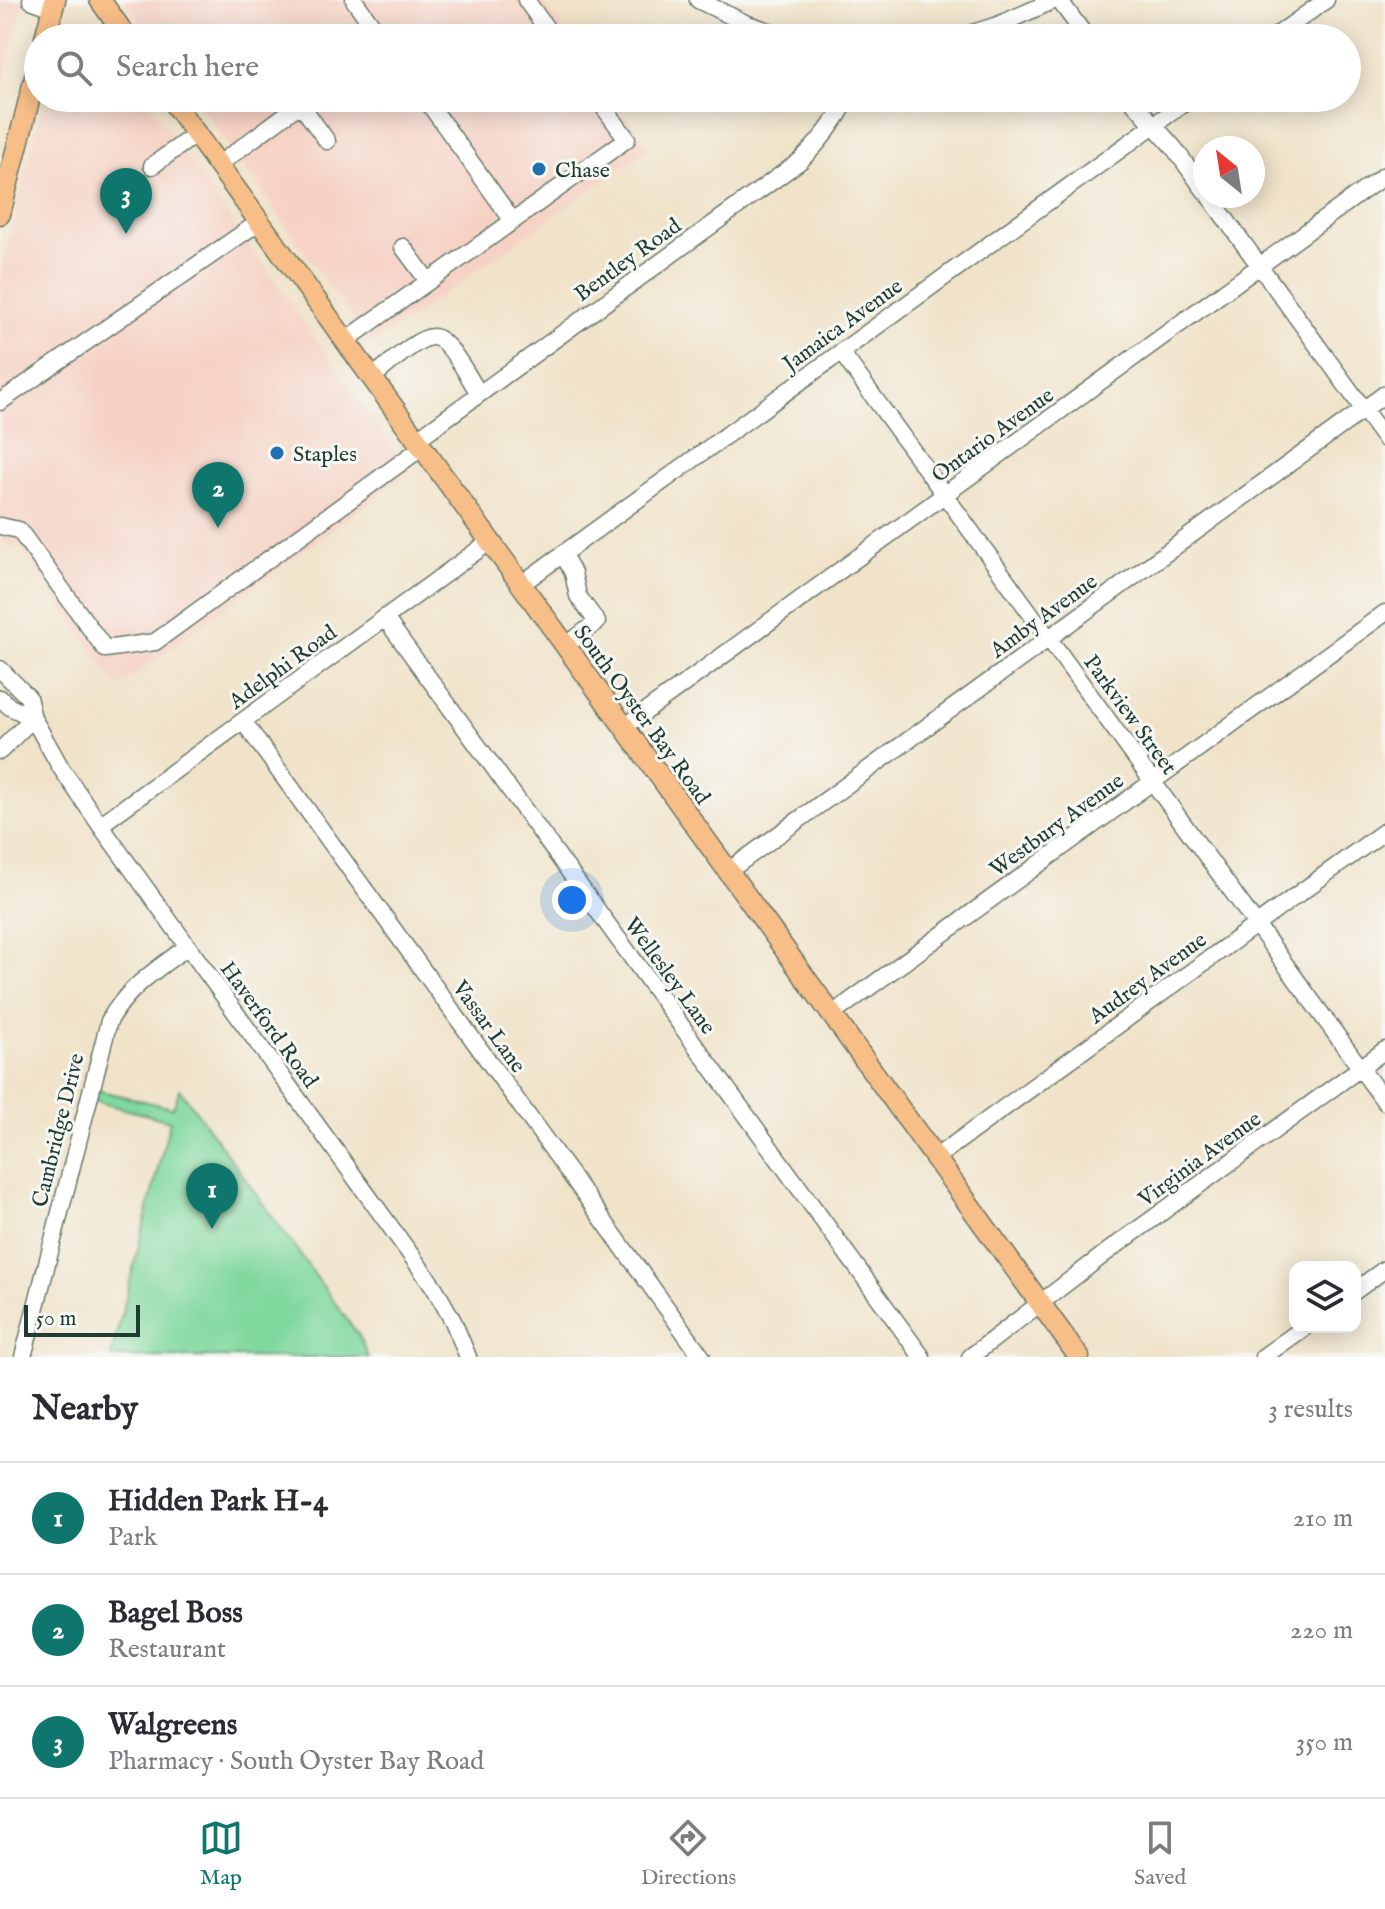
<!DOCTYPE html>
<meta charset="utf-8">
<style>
body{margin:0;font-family:"IM FELL English",serif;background:#f2f2f3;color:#2b2b33}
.controls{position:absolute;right:24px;bottom:24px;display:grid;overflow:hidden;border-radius:16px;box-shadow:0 4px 20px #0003}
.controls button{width:72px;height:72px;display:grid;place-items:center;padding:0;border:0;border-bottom:2px solid #e1e1e2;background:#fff;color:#2b2b33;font:40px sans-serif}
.compass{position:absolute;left:1193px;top:136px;width:72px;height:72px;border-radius:50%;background:#fff;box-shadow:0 4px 20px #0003;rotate:330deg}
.scale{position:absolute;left:24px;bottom:20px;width:116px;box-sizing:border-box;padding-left:8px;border:4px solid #1f3d34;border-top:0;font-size:22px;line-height:28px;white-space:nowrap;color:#1f3d34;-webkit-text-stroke:6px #f6f6f2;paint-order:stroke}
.you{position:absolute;left:572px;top:900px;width:28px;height:28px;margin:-20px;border:6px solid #fff;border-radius:50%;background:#1a73e8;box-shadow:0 0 0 12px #1a73e833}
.badge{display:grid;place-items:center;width:52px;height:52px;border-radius:50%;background:#0f766e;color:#fff;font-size:26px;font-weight:700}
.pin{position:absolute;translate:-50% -66px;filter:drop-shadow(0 2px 4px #0008)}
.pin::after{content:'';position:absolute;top:42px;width:28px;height:24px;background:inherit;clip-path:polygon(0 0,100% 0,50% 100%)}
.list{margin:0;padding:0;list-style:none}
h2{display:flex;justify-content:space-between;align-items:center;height:104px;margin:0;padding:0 32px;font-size:34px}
h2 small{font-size:26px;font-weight:400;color:#7c7c81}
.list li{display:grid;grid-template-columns:52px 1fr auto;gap:24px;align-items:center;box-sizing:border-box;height:112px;padding:0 32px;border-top:2px solid #e1e1e2}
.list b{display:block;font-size:30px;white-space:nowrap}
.list p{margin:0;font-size:26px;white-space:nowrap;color:#7c7c81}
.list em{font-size:26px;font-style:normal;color:#7c7c81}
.icon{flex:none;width:44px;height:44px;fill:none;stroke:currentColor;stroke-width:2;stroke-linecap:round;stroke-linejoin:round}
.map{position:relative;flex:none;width:1385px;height:1357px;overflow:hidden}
.search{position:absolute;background:#fff;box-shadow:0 4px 20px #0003;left:24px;right:24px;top:24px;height:88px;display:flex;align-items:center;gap:20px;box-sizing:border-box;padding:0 28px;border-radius:44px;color:#7c7c81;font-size:30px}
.sheet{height:440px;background:#fff}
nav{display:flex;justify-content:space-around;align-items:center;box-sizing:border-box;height:112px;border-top:2px solid #e1e1e2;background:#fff;font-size:22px;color:#7c7c81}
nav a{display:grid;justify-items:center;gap:4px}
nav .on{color:#0f766e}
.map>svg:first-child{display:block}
.built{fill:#f6d2c4}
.green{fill:#7fd89d;stroke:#4f8a68;stroke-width:2}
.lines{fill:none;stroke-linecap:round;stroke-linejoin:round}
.minor-casing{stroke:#687768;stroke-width:19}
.major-casing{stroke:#687768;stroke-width:23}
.minor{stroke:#fff;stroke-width:16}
.major{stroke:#f7be87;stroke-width:20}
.poi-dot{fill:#1f6fb2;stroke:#f6f6f2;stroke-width:3}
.labels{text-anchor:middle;stroke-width:6;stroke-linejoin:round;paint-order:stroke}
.poi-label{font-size:22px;fill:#1f3d34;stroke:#f6f6f2;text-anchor:start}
.street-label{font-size:22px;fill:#1f3d34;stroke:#f6f6f2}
</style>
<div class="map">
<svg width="1385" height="1357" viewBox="0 0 1385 1357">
<rect width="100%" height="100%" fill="#f6f6f2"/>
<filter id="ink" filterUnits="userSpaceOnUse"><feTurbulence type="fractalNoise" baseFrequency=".0125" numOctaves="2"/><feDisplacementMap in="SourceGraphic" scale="16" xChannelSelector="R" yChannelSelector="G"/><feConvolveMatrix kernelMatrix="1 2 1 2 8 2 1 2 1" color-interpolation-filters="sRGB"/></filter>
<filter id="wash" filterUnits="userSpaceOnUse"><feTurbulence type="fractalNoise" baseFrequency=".006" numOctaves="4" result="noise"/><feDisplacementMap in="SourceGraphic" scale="32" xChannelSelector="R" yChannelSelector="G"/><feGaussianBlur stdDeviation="1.8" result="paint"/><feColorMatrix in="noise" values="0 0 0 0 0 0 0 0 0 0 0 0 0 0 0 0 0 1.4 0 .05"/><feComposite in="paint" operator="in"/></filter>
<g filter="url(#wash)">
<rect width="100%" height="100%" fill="#f0e3c9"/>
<path class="built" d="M 0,0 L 24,0 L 0,95 Z
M 124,0 L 542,0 L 570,38 L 151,38 Z
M 44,98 L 145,98 L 410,472 L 118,687 L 21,547 L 0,543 L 0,276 Z
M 194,98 L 613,98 L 649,148 L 372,345 Z"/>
<path class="green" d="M 180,1089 L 359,1336 L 368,1357 L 111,1357 L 170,1121 L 94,1101 L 97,1090 L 173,1108 Z"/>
</g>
<g filter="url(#ink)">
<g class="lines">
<defs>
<path id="minor" d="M 31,0 L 53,8
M 354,0 L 381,38
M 526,0 L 553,38
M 698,0 L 745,23 L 790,38
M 1059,0 L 1087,38
M 957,38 L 998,25 L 1055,0
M 1273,38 L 1326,0
M 296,98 L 327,141
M 1130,98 L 1174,148 L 1205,191
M 218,165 L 308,98
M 152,166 L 196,134
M 1209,196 L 1385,439
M 513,221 L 627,139 L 597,98
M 403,247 L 428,281
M 345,341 L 513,221 L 425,98
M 841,352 L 1385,1102
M 371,378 C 384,369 418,336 433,337 C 448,337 471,381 479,394
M 0,402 L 259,222
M 416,440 L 800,161 C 820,142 835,123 848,98
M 0,526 L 19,530 L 105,649 L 155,642 L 421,448
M 563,554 L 573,573 L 578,596 L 597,622 L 565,646
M 520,585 L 1191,98
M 385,618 L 922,1357
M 0,669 L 28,697 L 33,718 L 61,768 L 100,825 L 434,1287 L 453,1321 L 468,1357
M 0,698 L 10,707 L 33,718
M 243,721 L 702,1357
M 623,728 L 1385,175
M 0,751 L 33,718
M 100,825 L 489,542
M 727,872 L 1385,394
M 831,1015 L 1385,613
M 935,1158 L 1385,831
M 1355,1291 L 1385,1269
M 23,1357 L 109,1021 C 128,987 156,970 187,947
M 970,1357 L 1107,1252 L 1385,1050
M 1263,1357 L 1305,1327"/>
<path id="major" d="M 100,0 L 127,38
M 45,38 L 55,0
M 170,98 L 1079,1357
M 0,214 L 38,65"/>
</defs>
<use href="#minor" class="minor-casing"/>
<use href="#major" class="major-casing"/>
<use href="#minor" class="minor"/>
<use href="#major" class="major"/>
</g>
</g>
<g class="poi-dot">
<circle cx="539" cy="169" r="8"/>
<circle cx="277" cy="453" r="8"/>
</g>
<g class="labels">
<g class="poi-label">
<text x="555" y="177">Chase</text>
<text x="293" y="461">Staples</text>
</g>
<g class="street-label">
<text transform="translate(627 259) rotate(-36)" y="8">Bentley Road</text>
<text transform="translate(842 324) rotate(-36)" y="8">Jamaica Avenue</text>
<text transform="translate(992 434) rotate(-36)" y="8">Ontario Avenue</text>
<text transform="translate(1043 615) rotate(-36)" y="8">Amby Avenue</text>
<text transform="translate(282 666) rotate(-36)" y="8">Adelphi Road</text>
<text transform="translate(643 714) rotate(54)" y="8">South Oyster Bay Road</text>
<text transform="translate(1131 714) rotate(54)" y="8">Parkview Street</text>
<text transform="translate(1056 824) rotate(-36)" y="8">Westbury Avenue</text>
<text transform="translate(671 975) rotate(54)" y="8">Wellesley Lane</text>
<text transform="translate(1147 977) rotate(-36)" y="8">Audrey Avenue</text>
<text transform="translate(270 1024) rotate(54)" y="8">Haverford Road</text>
<text transform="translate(490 1026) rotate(54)" y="8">Vassar Lane</text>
<text transform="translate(57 1130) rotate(-76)" y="8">Cambridge Drive</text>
<text transform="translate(1199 1158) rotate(-36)" y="8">Virginia Avenue</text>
</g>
</g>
</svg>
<div class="controls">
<button><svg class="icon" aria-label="layers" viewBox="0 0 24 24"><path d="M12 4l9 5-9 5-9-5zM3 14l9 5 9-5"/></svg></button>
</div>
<svg class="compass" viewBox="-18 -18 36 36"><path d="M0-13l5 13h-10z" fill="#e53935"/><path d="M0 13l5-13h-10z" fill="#7c7c81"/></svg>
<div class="scale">50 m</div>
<div class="you"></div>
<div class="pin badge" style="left:212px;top:1229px">1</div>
<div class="pin badge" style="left:218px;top:528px">2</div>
<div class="pin badge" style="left:126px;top:234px">3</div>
<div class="search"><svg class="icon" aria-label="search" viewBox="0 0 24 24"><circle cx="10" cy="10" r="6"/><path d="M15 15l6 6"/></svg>Search here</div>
</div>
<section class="sheet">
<h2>Nearby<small>3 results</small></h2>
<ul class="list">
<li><span class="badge">1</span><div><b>Hidden Park H-4</b><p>Park</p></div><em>210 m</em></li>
<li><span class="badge">2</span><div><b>Bagel Boss</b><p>Restaurant</p></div><em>220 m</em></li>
<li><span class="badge">3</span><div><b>Walgreens</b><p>Pharmacy · South Oyster Bay Road</p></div><em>350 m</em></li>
</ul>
</section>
<nav>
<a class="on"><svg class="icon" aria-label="map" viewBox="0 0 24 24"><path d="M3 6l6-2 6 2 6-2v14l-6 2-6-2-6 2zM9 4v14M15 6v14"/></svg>Map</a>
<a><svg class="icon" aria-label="directions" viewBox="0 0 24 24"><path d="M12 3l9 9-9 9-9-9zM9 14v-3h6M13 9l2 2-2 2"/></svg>Directions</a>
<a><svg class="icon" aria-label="saved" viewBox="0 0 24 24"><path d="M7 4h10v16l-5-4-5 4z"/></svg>Saved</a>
</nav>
